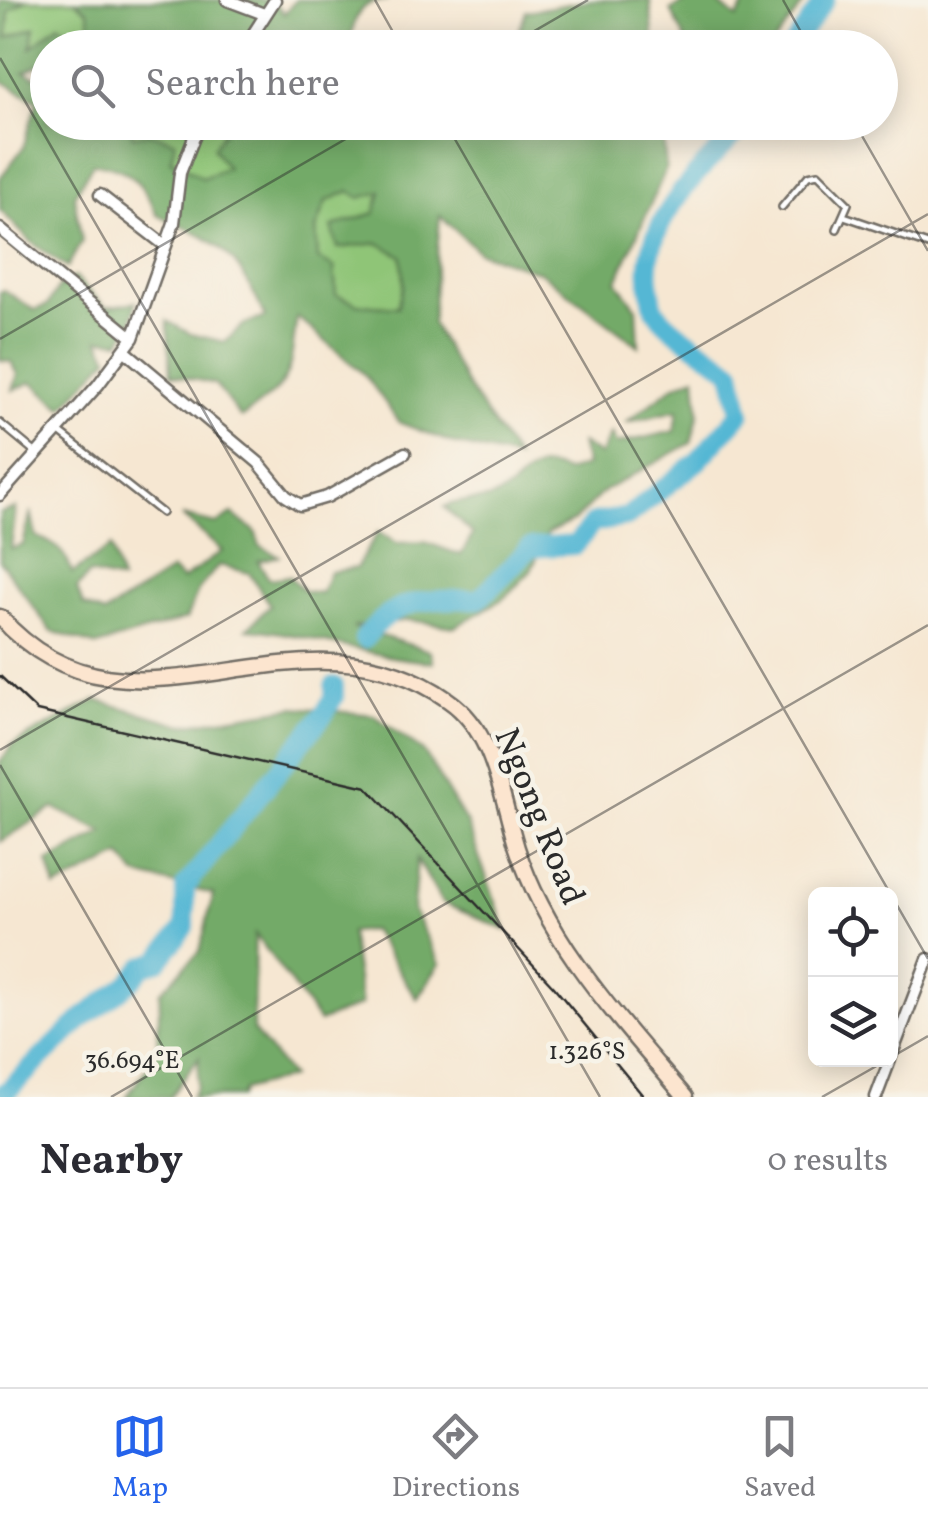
<!DOCTYPE html>
<meta charset="utf-8">
<style>
body{margin:0;font-family:Vollkorn,serif;background:#f2f2f3;color:#2b2b33}
.controls{position:absolute;right:30px;bottom:30px;display:grid;overflow:hidden;border-radius:15px;box-shadow:0 5px 25px #0003}
.controls button{width:90px;height:90px;display:grid;place-items:center;padding:0;border:0;border-bottom:2px solid #e1e1e2;background:#fff;color:#2b2b33;font:50px sans-serif}
.list{margin:0;padding:0;list-style:none}
h2{display:flex;justify-content:space-between;align-items:center;height:130px;margin:0;padding:0 40px;font-size:42px}
h2 small{font-size:32px;font-weight:400;color:#7c7c81}
.icon{flex:none;width:55px;height:55px;fill:none;stroke:currentColor;stroke-width:2;stroke-linecap:round;stroke-linejoin:round}
.map{position:relative;flex:none;width:928px;height:1097px;overflow:hidden}
.search{position:absolute;background:#fff;box-shadow:0 5px 25px #0003;left:30px;right:30px;top:30px;height:110px;display:flex;align-items:center;gap:25px;box-sizing:border-box;padding:0 35px;border-radius:55px;color:#7c7c81;font-size:38px}
.sheet{height:290px;background:#fff}
nav{display:flex;justify-content:space-around;align-items:center;box-sizing:border-box;height:140px;border-top:2px solid #e1e1e2;background:#fff;font-size:28px;color:#7c7c81}
nav a{display:grid;justify-items:center;gap:5px}
nav .on{color:#2563eb}
.map>svg:first-child{display:block}
.green{fill:#8fc577;stroke:#5d7851;stroke-width:2.5}
.forest{fill:#73aa68;stroke:#4f6a4a;stroke-width:2.5;fill-rule:evenodd}
.lines{fill:none;stroke-linecap:round;stroke-linejoin:round}
.river{stroke:#55b7d4;stroke-width:20}
.lane-casing{stroke:#726d65;stroke-width:10}
.street-casing{stroke:#726d65;stroke-width:15}
.secondary-casing{stroke:#726d65;stroke-width:19}
.lane{stroke:#fff;stroke-width:5}
.street{stroke:#fff;stroke-width:10}
.secondary{stroke:#fce5cf;stroke-width:14}
.tram{stroke:#2b2b2b;stroke-width:2.5}
.ticks{fill:none;stroke:#2b2b2b;stroke-width:2.5;stroke-opacity:0.45}
.labels{text-anchor:middle;stroke-width:9;stroke-linejoin:round;paint-order:stroke}
.street-label{font-size:35px;fill:#2b2b2b;stroke:#f7f3e8}
.ticks-label{font-size:25px;text-anchor:middle;fill:#2b2b2b;stroke:#f7f3e8;stroke-width:9;stroke-linejoin:round;paint-order:stroke}
</style>
<div class="map">
<svg width="928" height="1097" viewBox="0 0 928 1097">
<rect width="100%" height="100%" fill="#f7f3e8"/>
<filter id="ink" filterUnits="userSpaceOnUse"><feTurbulence type="fractalNoise" baseFrequency=".01" numOctaves="2"/><feDisplacementMap in="SourceGraphic" scale="20" xChannelSelector="R" yChannelSelector="G"/><feConvolveMatrix kernelMatrix="1 2 1 2 8 2 1 2 1" color-interpolation-filters="sRGB"/></filter>
<filter id="wash" filterUnits="userSpaceOnUse"><feTurbulence type="fractalNoise" baseFrequency=".0048" numOctaves="4" result="noise"/><feDisplacementMap in="SourceGraphic" scale="40" xChannelSelector="R" yChannelSelector="G"/><feGaussianBlur stdDeviation="2.25" result="paint"/><feColorMatrix in="noise" values="0 0 0 0 0 0 0 0 0 0 0 0 0 0 0 0 0 1.4 0 .05"/><feComposite in="paint" operator="in"/></filter>
<g filter="url(#wash)">
<rect width="100%" height="100%" fill="#f6e7d2"/>
<path class="green" d="M 26,0 L 75,0 L 88,10 L 93,42 L 99,47 L 66,47 L 78,36 L 30,50 L 35,28 L 6,38 L 9,11 Z
M 129,123 L 236,123 L 227,126 L 227,168 L 203,178 L 133,136 Z
M 349,191 L 381,191 L 375,213 L 333,227 L 339,248 L 378,243 L 402,256 L 404,284 L 398,307 L 358,304 L 336,295 L 334,267 L 318,259 L 316,229 L 327,201 Z"/>
<path class="forest" d="M 0,0 L 26,0 L 9,11 L 7,38 L 35,27 L 31,48 L 59,24 L 79,36 L 66,47 L 48,48 L 47,61 L 24,72 L 47,81 L 48,122 L 128,123 L 133,136 L 150,133 L 175,141 L 171,160 L 203,178 L 227,168 L 213,148 L 227,126 L 236,122 L 337,123 L 334,127 L 363,122 L 544,122 L 562,133 C 584,125 586,120 610,130 L 619,123 L 662,123 L 666,169 L 617,281 L 637,308 L 639,346 L 540,272 L 479,252 L 440,216 L 432,323 L 469,389 L 516,458 L 455,444 L 400,423 L 365,375 L 297,317 C 288,378 295,380 241,418 L 215,384 L 171,374 L 167,321 L 191,334 L 225,342 L 243,325 L 265,317 C 236,253 222,242 157,215 C 143,183 130,167 93,163 L 74,196 L 82,241 L 67,268 L 30,241 L 0,210 L 0,178 L 23,148 L 37,101 L 0,80 ZM 349,191 L 360,198 L 381,192 L 375,213 L 332,227 L 338,248 L 378,243 L 402,256 L 404,284 L 398,307 L 358,304 L 336,295 L 334,267 L 318,259 L 316,229 L 327,201 Z
M 75,0 L 272,0 L 284,14 L 296,0 L 388,0 C 355,2 355,19 349,48 L 99,47 L 93,42 L 88,11 Z
M 593,0 L 650,0 L 654,47 L 513,47 L 526,11 Z
M 690,0 L 713,0 L 737,18 L 748,0 L 806,0 L 771,47 L 689,48 L 671,10 Z
M 74,277 L 106,307 L 136,302 L 132,323 L 120,341 L 99,339 L 109,357 L 63,408 L 32,382 L 13,390 L 18,374 L 11,362 L 0,360 L 0,292 L 4,290 L 34,310 L 48,305 L 59,286 Z
M 696,376 L 699,412 L 691,443 L 604,491 L 575,520 L 548,533 L 531,571 L 504,598 L 455,627 L 409,620 L 353,627 L 430,651 L 433,662 C 369,658 310,633 247,629 L 270,605 L 249,573 L 219,565 L 199,589 L 186,619 L 97,646 L 51,631 L 0,561 L 0,513 L 16,508 L 11,549 L 23,545 L 31,511 L 36,536 C 56,544 66,552 72,573 L 111,547 L 121,581 L 89,574 L 77,589 L 83,605 L 104,614 L 172,570 L 182,580 L 222,551 L 182,516 L 216,524 L 232,514 L 255,531 L 260,546 L 279,556 L 258,561 L 269,579 L 289,576 L 304,591 L 321,593 L 330,572 L 356,568 L 378,532 L 397,543 L 425,542 L 461,555 L 473,534 L 444,507 C 464,498 471,503 490,498 C 524,490 524,453 566,472 L 586,466 L 581,443 L 600,455 L 611,433 L 616,444 L 675,431 L 678,410 L 625,423 L 675,385 Z
M 96,700 L 183,725 L 295,707 L 374,715 L 424,752 L 467,824 L 506,930 L 442,903 L 417,859 L 413,910 L 440,964 L 417,999 L 372,930 L 350,932 L 361,1005 L 319,1022 L 255,934 L 253,1030 L 291,1077 L 243,1090 L 240,1097 L 191,1097 L 197,1087 L 199,1057 L 170,1097 L 126,1097 L 157,1054 L 160,992 L 200,951 L 213,894 L 136,875 L 121,856 L 56,888 L 48,862 L 103,832 L 54,808 L 0,842 L 0,762 L 12,745 Z"/>
<g class="lines">
<path class="river" d="M 792,48 L 825,0
M 364,639 C 396,596 429,600 479,599 L 530,548 L 575,545 L 593,523 L 627,517 L 698,461 L 741,413 L 732,371 C 710,353 676,336 658,314 C 653,309 652,299 651,292 C 635,229 699,169 741,129 L 740,122
M 1,1097 L 83,1018 L 129,983 L 144,966 L 159,961 L 185,927 L 185,887 L 324,714 L 334,697 L 334,686"/>
</g>
</g>
<g filter="url(#ink)">
<g class="lines">
<defs>
<path id="lane" d="M 782,207 L 808,176 L 818,174 L 848,204 L 837,229
M 844,216 L 928,245
M 0,423 L 35,452
M 58,431 L 162,513"/>
<path id="street" d="M 227,0 L 264,14
M 244,48 L 275,0
M 100,195 L 166,246
M 0,229 L 133,338
M 125,351 L 259,463 L 286,496 L 300,505 L 327,497 L 405,453
M 0,495 L 98,385 L 133,338 L 174,223 L 180,173 L 200,122
M 890,1059 L 928,959
M 876,1097 L 890,1060"/>
<path id="secondary" d="M 0,617 C 129,763 295,592 448,700 C 495,732 501,797 517,848 C 548,944 621,1021 685,1097"/>
</defs>
<use href="#lane" class="lane-casing"/>
<use href="#street" class="street-casing"/>
<use href="#secondary" class="secondary-casing"/>
<use href="#lane" class="lane"/>
<use href="#street" class="street"/>
<use href="#secondary" class="secondary"/>
<path class="tram" d="M 0,676 L 37,711 L 367,787 L 554,987 L 644,1097"/>
</g>
</g>
<path class="ticks" d="M 375,0 L 402,48M 783,0 L 810,48M 505,48 L 588,0M 0,58 L 600,1097M 445,122 L 928,959M 854,122 L 928,251M 0,339 L 375,122M 0,750 L 928,214M 0,765 L 192,1097M 890,1058 L 928,1036M 111,1097 L 928,625M 822,1097 L 887,1060"/>
<g class="labels">
<g class="street-label">
<text transform="translate(541 816) rotate(68)" y="12">Ngong Road</text>
</g>
</g>
<g class="ticks-label">
<text x="587" y="1059">1.326°S</text>
<text x="132" y="1068">36.694°E</text>
</g>
</svg>
<div class="controls">
<button><svg class="icon" aria-label="locate" viewBox="0 0 24 24"><circle cx="12" cy="12" r="6"/><path d="M12 2v4M12 18v4M2 12h4M18 12h4"/></svg></button>
<button><svg class="icon" aria-label="layers" viewBox="0 0 24 24"><path d="M12 4l9 5-9 5-9-5zM3 14l9 5 9-5"/></svg></button>
</div>
<div class="search"><svg class="icon" aria-label="search" viewBox="0 0 24 24"><circle cx="10" cy="10" r="6"/><path d="M15 15l6 6"/></svg>Search here</div>
</div>
<section class="sheet">
<h2>Nearby<small>0 results</small></h2>
<ul class="list">
</ul>
</section>
<nav>
<a class="on"><svg class="icon" aria-label="map" viewBox="0 0 24 24"><path d="M3 6l6-2 6 2 6-2v14l-6 2-6-2-6 2zM9 4v14M15 6v14"/></svg>Map</a>
<a><svg class="icon" aria-label="directions" viewBox="0 0 24 24"><path d="M12 3l9 9-9 9-9-9zM9 14v-3h6M13 9l2 2-2 2"/></svg>Directions</a>
<a><svg class="icon" aria-label="saved" viewBox="0 0 24 24"><path d="M7 4h10v16l-5-4-5 4z"/></svg>Saved</a>
</nav>
